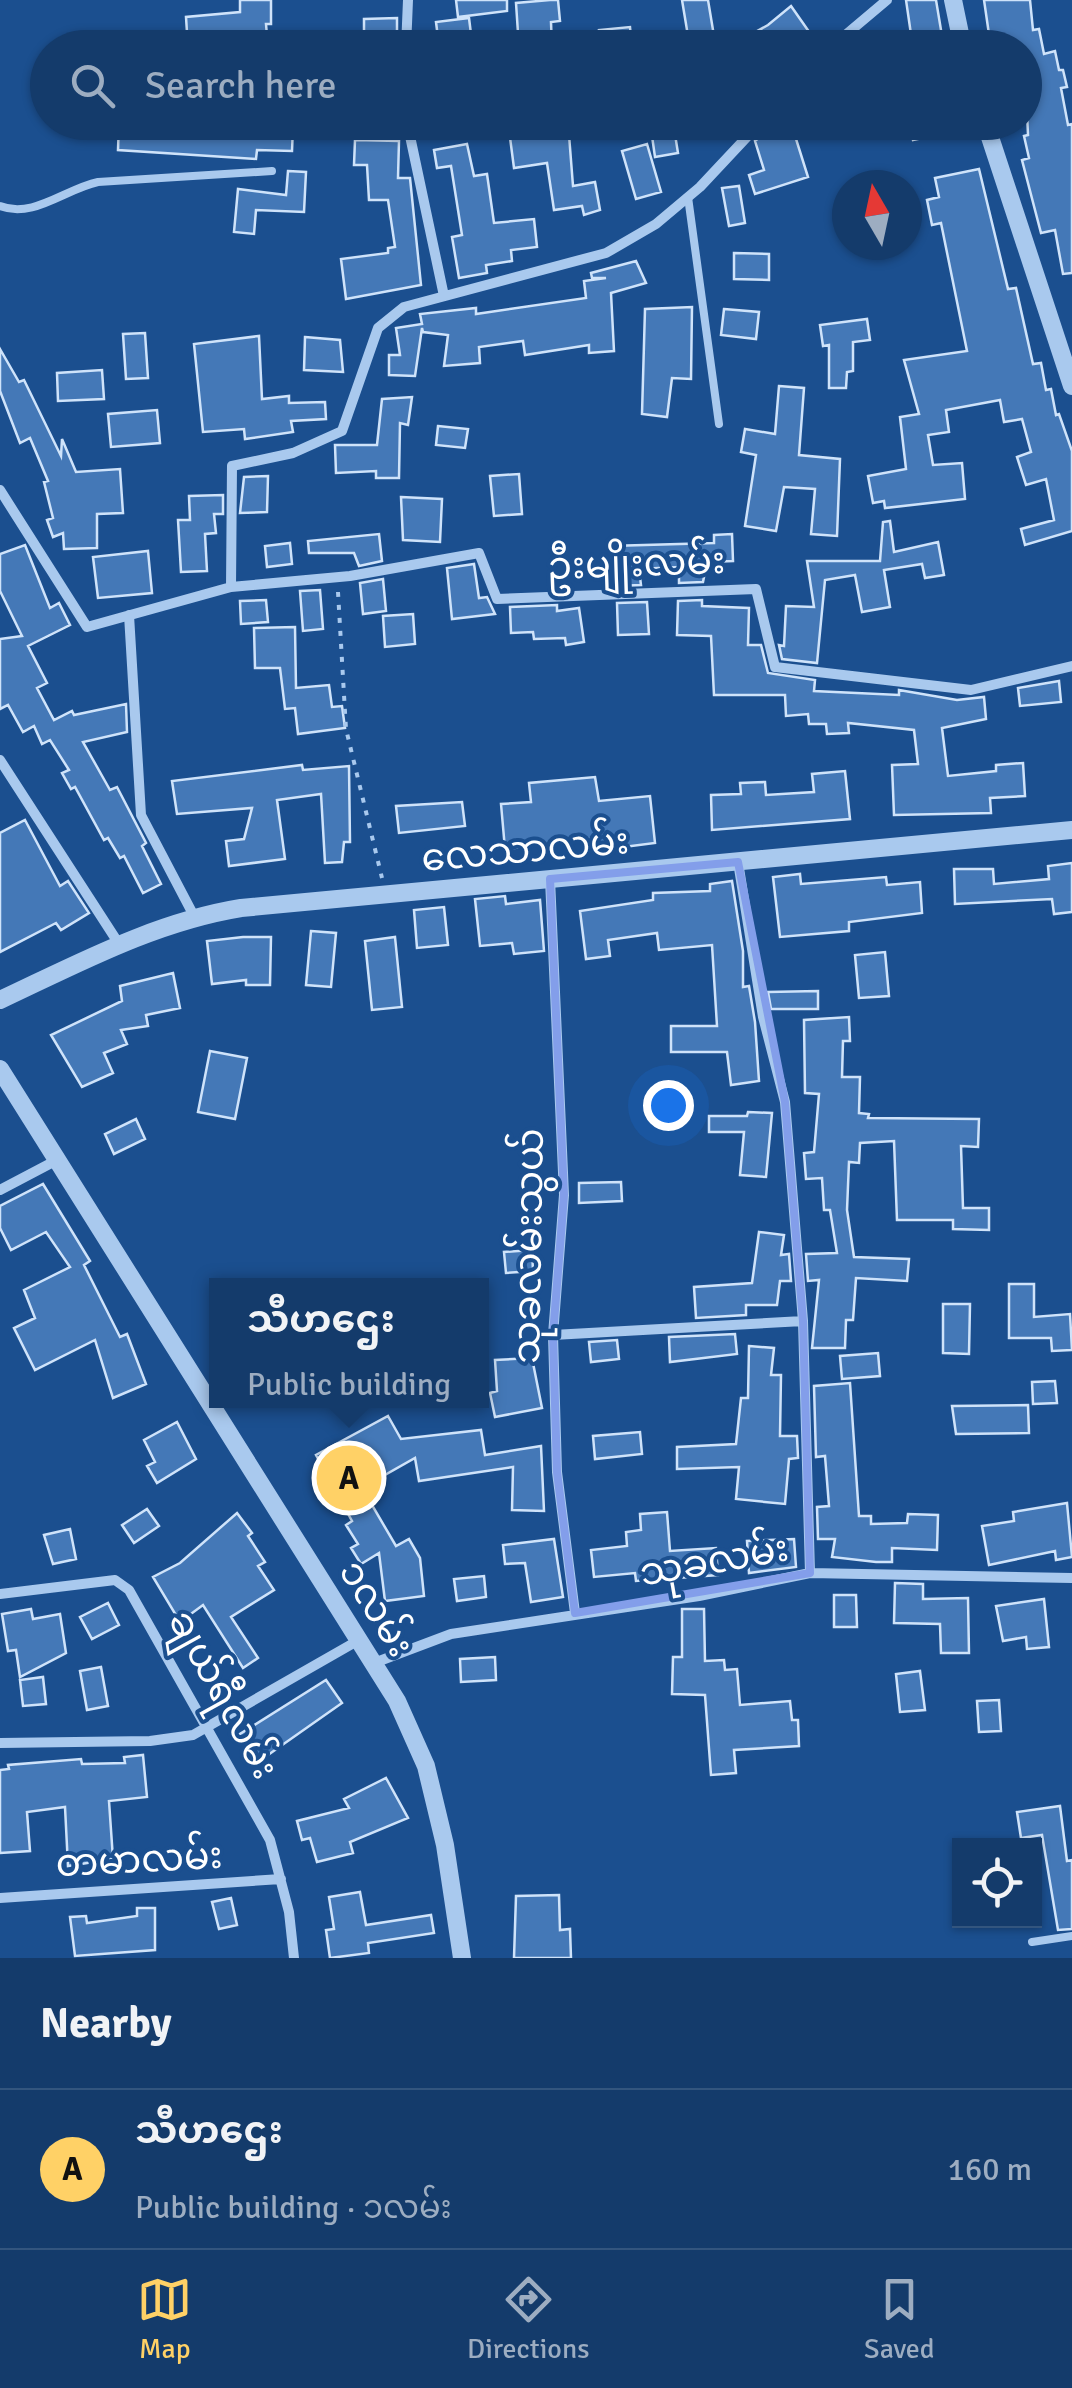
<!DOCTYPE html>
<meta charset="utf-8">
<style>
body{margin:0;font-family:Signika,"Noto Sans Myanmar",sans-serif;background:#214673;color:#f1f3f6}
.controls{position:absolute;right:30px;bottom:30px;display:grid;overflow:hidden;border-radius:0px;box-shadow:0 2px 8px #0004}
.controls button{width:90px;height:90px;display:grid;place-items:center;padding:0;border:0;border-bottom:2px solid #33557e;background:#143b6b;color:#f1f3f6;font:50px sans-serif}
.compass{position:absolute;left:832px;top:170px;width:90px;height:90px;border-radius:50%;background:#143b6b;box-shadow:0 2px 8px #0004;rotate:351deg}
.you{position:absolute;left:668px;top:1105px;width:35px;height:35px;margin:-25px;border:8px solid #fff;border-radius:50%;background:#1a73e8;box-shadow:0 0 0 15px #1a73e833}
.badge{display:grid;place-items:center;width:65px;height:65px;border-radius:50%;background:#ffd166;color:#111;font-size:32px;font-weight:700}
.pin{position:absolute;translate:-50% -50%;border:5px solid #fff;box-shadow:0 2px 10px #0006}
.popup{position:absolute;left:209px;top:1278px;width:280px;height:130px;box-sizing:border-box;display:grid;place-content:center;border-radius:0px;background:#143b6b;filter:drop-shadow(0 2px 8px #0005);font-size:32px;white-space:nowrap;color:#9dadc1}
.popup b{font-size:38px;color:#f1f3f6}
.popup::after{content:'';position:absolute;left:50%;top:100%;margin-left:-20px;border:20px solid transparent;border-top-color:#143b6b}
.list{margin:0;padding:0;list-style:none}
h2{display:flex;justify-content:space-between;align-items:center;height:130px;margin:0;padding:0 40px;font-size:42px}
h2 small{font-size:32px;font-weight:400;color:#9dadc1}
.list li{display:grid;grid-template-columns:65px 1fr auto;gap:30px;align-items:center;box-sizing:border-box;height:160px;padding:0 40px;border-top:2px solid #33557e}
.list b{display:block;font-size:38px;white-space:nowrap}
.list p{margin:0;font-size:32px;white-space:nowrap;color:#9dadc1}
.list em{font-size:32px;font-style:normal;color:#9dadc1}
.icon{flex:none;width:55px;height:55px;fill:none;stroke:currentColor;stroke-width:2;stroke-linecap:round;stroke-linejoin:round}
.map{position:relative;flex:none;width:1072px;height:1958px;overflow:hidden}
.search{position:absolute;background:#143b6b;box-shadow:0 2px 8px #0004;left:30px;right:30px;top:30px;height:110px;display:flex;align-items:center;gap:25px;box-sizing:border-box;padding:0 35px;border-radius:55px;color:#9dadc1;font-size:38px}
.sheet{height:290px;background:#143b6b}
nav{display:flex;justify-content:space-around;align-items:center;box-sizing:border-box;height:140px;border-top:2px solid #33557e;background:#143b6b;font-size:28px;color:#9dadc1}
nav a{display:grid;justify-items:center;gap:5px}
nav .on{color:#ffd166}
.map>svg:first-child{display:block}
.building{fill:#4478b7;stroke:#cfe3fa;stroke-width:2.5}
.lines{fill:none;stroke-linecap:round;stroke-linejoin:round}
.path{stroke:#a9c9ee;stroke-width:4;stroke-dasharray:5 8;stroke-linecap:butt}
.service{stroke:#a9c9ee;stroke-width:8}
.minor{stroke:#a9c9ee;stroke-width:10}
.tertiary{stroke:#a9c9ee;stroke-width:18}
.marked{fill:none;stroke:#839eea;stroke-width:8;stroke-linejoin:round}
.labels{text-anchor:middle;stroke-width:8;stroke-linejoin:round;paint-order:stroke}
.street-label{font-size:38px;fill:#fff;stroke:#1b4f8f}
</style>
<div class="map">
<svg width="1072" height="1958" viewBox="0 0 1072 1958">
<rect width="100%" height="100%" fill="#1b4f8f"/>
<path class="building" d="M 240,0 L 271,0 L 271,24 L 266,24 L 268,48 L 188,48 L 186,17 L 240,12 Z
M 456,0 L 507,0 L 507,11 L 458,17 Z
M 550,0 L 558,0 L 560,21 L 551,22 L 552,48 L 519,48 L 516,3 Z
M 682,0 L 708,0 L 716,48 L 690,48 Z
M 906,0 L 936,0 L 944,48 L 913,48 Z
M 984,0 L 1030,0 L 1033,30 L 1039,29 L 1044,54 L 1055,51 L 1059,70 L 1063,70 L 1067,87 L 1061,88 L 1068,125 L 1072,124 L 1072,273 L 1063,274 L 1055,230 L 1041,233 L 1022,160 L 1029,158 L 1024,136 L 1028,135 L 1024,48 L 991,48 Z
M 791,6 L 812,36 L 796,48 L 727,48 L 768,25 Z
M 397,18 L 397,36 L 364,37 L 364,19 Z
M 469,18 L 471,34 L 438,38 L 436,22 Z
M 630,27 L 632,48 L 601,48 L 599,30 Z
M 119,122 L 293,127 L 292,151 L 257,150 L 256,159 L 118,150 Z
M 547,122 L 568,122 L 573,186 L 595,182 L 600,210 L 584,215 L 582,206 L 554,210 L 547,163 L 514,168 L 509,130 Z
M 650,122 L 673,122 L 678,153 L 655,157 Z
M 778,122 L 834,122 L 796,139 L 808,177 L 755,194 L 749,175 L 764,170 L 755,141 Z
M 909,122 L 959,122 L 960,130 L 913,140 Z
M 355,140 L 399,141 L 398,178 L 410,178 L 421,285 L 346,299 L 341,259 L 388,253 L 388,248 L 395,247 L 388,200 L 369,200 L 367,165 L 354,165 Z
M 467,144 L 474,176 L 487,174 L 494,223 L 534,219 L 537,247 L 511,250 L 512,261 L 486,265 L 487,273 L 459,278 L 452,237 L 462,235 L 451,166 L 437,168 L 434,150 Z
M 647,144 L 661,192 L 636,199 L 622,151 Z
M 979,169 L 1008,289 L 1016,288 L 1033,364 L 1041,363 L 1046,390 L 1051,389 L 1056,415 L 1059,414 L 1072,451 L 1072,531 L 1025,545 L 1021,529 L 1054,520 L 1046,479 L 1026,485 L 1017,457 L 1031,452 L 1022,419 L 1004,422 L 1000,400 L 946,410 L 949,432 L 928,435 L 933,465 L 962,463 L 965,499 L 885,508 L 884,501 L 873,503 L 868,476 L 906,469 L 900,417 L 919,414 L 904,360 L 967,351 L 941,223 L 932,225 L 927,200 L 939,197 L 935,178 Z
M 288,171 L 306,172 L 304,212 L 256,210 L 254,234 L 234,232 L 238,189 L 286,195 Z
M 739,186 L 745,223 L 729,226 L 722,188 Z
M 734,253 L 769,254 L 769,280 L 734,279 Z
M 636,261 L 646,283 L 611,293 L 614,351 L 589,353 L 589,345 L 525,355 L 523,341 L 479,347 L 480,363 L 444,366 L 448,335 L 423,332 L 422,328 L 415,376 L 389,375 L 389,355 L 400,355 L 396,328 L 422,324 L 420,314 L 476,308 L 476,314 L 586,298 L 584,281 L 606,278 L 592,278 L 591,273 Z
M 692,307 L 691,379 L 672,378 L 667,417 L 642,414 L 645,309 Z
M 724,309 L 759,312 L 756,339 L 721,335 Z
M 867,319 L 870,340 L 853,342 L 853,371 L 847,372 L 846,388 L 829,388 L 829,345 L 823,346 L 820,325 Z
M 145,333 L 148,378 L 126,379 L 123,334 Z
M 259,336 L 262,399 L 289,396 L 289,403 L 325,402 L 326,419 L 291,421 L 293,432 L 245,439 L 244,429 L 203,432 L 194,344 Z
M 305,337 L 340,340 L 343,372 L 304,370 Z
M 0,349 L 19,382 L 24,380 L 61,456 L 62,439 L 76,472 L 120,469 L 123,513 L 97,514 L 97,548 L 64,549 L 63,533 L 53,537 L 47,520 L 53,518 L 44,482 L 48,481 L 30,438 L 20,443 L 0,391 Z
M 102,370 L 104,399 L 58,401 L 57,373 Z
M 779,386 L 804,388 L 799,455 L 840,459 L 837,536 L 811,534 L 815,489 L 784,487 L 776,531 L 745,526 L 756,455 L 741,452 L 745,429 L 775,434 Z
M 412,397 L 408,425 L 400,423 L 399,478 L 376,478 L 376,471 L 336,473 L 335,445 L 377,445 L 382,399 Z
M 157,410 L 160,443 L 111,447 L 108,414 Z
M 438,426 L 468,429 L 465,448 L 436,445 Z
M 519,474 L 522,514 L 494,516 L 490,476 Z
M 268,476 L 267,512 L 240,513 L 244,477 Z
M 223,495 L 223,514 L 214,514 L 216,533 L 205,534 L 207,571 L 181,572 L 178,520 L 190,520 L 189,496 Z
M 401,497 L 442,499 L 440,542 L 403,540 Z
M 890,521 L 894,552 L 938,542 L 944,575 L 925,578 L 922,564 L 884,570 L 890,607 L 862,612 L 855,575 L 825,580 L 817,663 L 782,659 L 779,645 L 784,646 L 786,606 L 814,607 L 807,561 L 880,561 L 883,522 Z
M 379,534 L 382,561 L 359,566 L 354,553 L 309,553 L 308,541 Z
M 732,534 L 733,561 L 707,562 L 703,582 L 679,583 L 679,567 L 639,569 L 641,585 L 616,586 L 610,546 L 714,543 L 714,535 Z
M 290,543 L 292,564 L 267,567 L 265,546 Z
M 25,545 L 50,608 L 59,603 L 70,625 L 28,646 L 47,683 L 37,688 L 54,720 L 72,711 L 74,715 L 126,704 L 127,732 L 83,742 L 110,790 L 117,787 L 146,843 L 142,846 L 161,884 L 143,893 L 124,856 L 120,858 L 108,838 L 104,840 L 75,787 L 71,789 L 62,773 L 69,770 L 50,740 L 42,744 L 34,726 L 23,732 L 8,705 L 0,709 L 0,639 L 22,636 L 0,591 L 0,554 Z
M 148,551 L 152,593 L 98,598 L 93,557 Z
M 474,564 L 479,598 L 487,597 L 495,614 L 452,619 L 447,568 Z
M 383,579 L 386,611 L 363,614 L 360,583 Z
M 320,590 L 323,629 L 303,631 L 300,591 Z
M 266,600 L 268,622 L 241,624 L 240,601 Z
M 702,600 L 702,606 L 749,608 L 748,645 L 761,645 L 768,673 L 815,680 L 814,691 L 899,695 L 899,690 L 957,700 L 984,697 L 986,719 L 942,728 L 948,776 L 996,771 L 996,765 L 1023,763 L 1025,796 L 990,798 L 991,813 L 894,815 L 892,765 L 918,764 L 914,730 L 848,723 L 849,733 L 827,734 L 826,724 L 809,724 L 808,714 L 786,716 L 785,695 L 714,695 L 711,636 L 677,635 L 678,601 Z
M 647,602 L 649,634 L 618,635 L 617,603 Z
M 557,605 L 557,611 L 579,608 L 584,642 L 566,645 L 565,638 L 534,639 L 533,632 L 511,633 L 510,607 Z
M 413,614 L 415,644 L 385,647 L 383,616 Z
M 295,627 L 296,688 L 329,685 L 332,707 L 342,706 L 345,728 L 298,734 L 295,708 L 285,709 L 280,668 L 255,668 L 254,628 Z
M 1059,681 L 1061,702 L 1020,706 L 1018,688 Z
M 302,765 L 303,770 L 349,766 L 350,842 L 344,842 L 342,862 L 325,863 L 321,794 L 277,800 L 285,859 L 229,866 L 226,841 L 244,839 L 252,808 L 177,814 L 172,781 Z
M 845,771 L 850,819 L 712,830 L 711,795 L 741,794 L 740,783 L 765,782 L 766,795 L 814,792 L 812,774 Z
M 595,777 L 599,801 L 650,796 L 655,843 L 600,850 L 598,838 L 505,849 L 501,804 L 531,802 L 529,783 Z
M 462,802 L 465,826 L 399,833 L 396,806 Z
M 25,820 L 60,886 L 68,881 L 89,913 L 61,930 L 56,923 L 0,952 L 0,833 Z
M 1072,863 L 1072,912 L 1054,914 L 1052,899 L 955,904 L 954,869 L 993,869 L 994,884 L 1049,879 L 1048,866 Z
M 800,874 L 801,884 L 886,877 L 887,885 L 920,882 L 922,913 L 849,922 L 849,931 L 780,937 L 773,877 Z
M 732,881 L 743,951 L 743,987 L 749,986 L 755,1022 L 759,1081 L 731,1085 L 727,1052 L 671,1052 L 671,1026 L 717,1026 L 712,945 L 659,950 L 657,933 L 608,940 L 610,956 L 586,959 L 580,911 L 653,900 L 653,893 L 710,891 L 710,884 Z
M 505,896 L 506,904 L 540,900 L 544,951 L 514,954 L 512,943 L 480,946 L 475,899 Z
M 444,907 L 448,945 L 417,948 L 414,910 Z
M 311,931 L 336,933 L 331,987 L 306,985 Z
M 243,937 L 271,937 L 270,985 L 246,985 L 246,980 L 212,984 L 207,941 Z
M 395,937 L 402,1007 L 372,1010 L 365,941 Z
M 885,952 L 889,996 L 859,998 L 855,955 Z
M 173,973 L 180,1008 L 146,1015 L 148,1026 L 121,1030 L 127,1044 L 104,1053 L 113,1073 L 82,1087 L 51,1035 L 122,1001 L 120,986 Z
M 818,991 L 818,1009 L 771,1009 L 768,992 Z
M 849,1017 L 850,1041 L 843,1041 L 842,1077 L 860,1077 L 859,1113 L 869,1114 L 868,1118 L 979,1119 L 978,1147 L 961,1146 L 963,1208 L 989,1208 L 989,1230 L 953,1229 L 953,1220 L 897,1220 L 894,1141 L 860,1143 L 859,1163 L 849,1162 L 847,1210 L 854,1257 L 909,1259 L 907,1281 L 856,1278 L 853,1320 L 846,1320 L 845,1348 L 812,1348 L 819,1280 L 808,1281 L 806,1254 L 837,1253 L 830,1210 L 824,1210 L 822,1178 L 806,1179 L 804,1153 L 814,1152 L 819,1094 L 805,1093 L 804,1020 Z
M 210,1051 L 247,1058 L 235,1119 L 198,1112 Z
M 748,1112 L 772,1113 L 766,1177 L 740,1175 L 744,1132 L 709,1132 L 709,1116 L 747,1116 Z
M 136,1119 L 145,1139 L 114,1154 L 105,1134 Z
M 621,1182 L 622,1201 L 579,1203 L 579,1183 Z
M 43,1184 L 90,1261 L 84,1265 L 120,1337 L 127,1334 L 146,1384 L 113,1398 L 95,1340 L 35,1370 L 14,1328 L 35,1318 L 24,1290 L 70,1267 L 46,1232 L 11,1250 L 0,1228 L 0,1206 Z
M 759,1232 L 784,1235 L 781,1255 L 789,1254 L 791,1281 L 780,1281 L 777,1305 L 746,1305 L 746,1315 L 696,1318 L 694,1287 L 752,1283 Z
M 532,1250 L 533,1271 L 506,1273 L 504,1252 Z
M 1009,1284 L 1034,1284 L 1034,1317 L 1070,1314 L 1072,1350 L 1052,1351 L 1051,1338 L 1009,1338 Z
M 943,1304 L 970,1304 L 969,1354 L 943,1353 Z
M 735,1334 L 737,1354 L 670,1362 L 669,1337 Z
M 617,1340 L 619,1359 L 591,1362 L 589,1342 Z
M 749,1346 L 774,1348 L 771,1375 L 781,1375 L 780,1436 L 797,1436 L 798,1458 L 789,1459 L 785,1504 L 736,1499 L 739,1467 L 677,1469 L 677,1447 L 736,1444 L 741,1398 L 748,1398 Z
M 878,1353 L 880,1376 L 842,1379 L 840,1356 Z
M 532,1358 L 542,1408 L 495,1417 L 490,1393 L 497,1391 L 495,1360 Z
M 1055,1381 L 1057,1403 L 1033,1404 L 1032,1382 Z
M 850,1383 L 859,1516 L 871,1516 L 871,1524 L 907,1523 L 908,1514 L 938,1515 L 937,1550 L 892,1548 L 892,1562 L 876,1562 L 832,1557 L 835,1539 L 818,1539 L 817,1507 L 829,1506 L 825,1456 L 816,1457 L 814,1386 Z
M 1028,1405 L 1029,1433 L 956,1434 L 952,1406 Z
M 388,1416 L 401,1439 L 481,1430 L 485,1455 L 541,1446 L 544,1511 L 512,1510 L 513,1467 L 419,1481 L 415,1458 L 362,1488 L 396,1546 L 409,1539 L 420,1558 L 424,1596 L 385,1601 L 379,1553 L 361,1564 L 351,1548 L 358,1544 L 346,1525 L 352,1521 L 316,1455 Z
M 177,1422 L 196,1459 L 157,1483 L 147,1466 L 155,1462 L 144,1440 Z
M 640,1432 L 642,1454 L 595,1459 L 593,1436 Z
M 1067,1503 L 1072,1557 L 1056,1560 L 1055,1551 L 989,1565 L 982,1526 L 1014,1521 L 1013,1512 Z
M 147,1509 L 159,1526 L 134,1543 L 122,1525 Z
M 667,1512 L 670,1551 L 716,1548 L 718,1575 L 636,1581 L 635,1573 L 594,1577 L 591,1550 L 627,1546 L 626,1532 L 641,1530 L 640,1514 Z
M 237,1513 L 252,1533 L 248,1536 L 265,1562 L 258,1566 L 274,1590 L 231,1617 L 258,1658 L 243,1668 L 203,1605 L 180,1622 L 153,1577 L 180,1563 Z
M 70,1529 L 76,1559 L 53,1564 L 44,1535 Z
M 554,1539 L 563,1597 L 531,1602 L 525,1563 L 505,1564 L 503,1545 Z
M 794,1539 L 796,1567 L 749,1573 L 747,1541 Z
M 484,1576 L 486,1597 L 457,1601 L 454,1579 Z
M 895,1583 L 923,1584 L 923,1599 L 968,1598 L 969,1653 L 941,1653 L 940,1624 L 894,1623 Z
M 834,1595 L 856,1595 L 857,1627 L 834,1627 Z
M 1044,1599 L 1049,1647 L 1027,1649 L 1026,1637 L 1003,1641 L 996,1606 Z
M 108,1603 L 119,1625 L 92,1639 L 80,1617 Z
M 31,1609 L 33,1619 L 60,1614 L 66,1653 L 20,1677 L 16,1650 L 8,1651 L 2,1614 Z
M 682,1609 L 704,1609 L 705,1661 L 724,1660 L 725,1670 L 737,1669 L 740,1705 L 790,1701 L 792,1720 L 798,1720 L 799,1746 L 734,1750 L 736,1773 L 711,1775 L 705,1695 L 672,1694 L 673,1657 L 682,1657 Z
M 495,1657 L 496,1680 L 461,1682 L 460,1659 Z
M 101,1667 L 108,1706 L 87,1710 L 80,1671 Z
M 920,1671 L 925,1710 L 900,1712 L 896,1674 Z
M 43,1677 L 46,1704 L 23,1706 L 20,1680 Z
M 326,1680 L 342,1703 L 258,1762 L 240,1734 Z
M 999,1700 L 1001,1731 L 979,1732 L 977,1701 Z
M 143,1755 L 147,1797 L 109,1801 L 113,1859 L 68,1866 L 65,1807 L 27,1812 L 30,1851 L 0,1853 L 0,1770 L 9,1769 L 8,1765 L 81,1759 L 82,1764 L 125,1763 L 124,1757 Z
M 386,1778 L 408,1818 L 350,1842 L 353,1853 L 317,1862 L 310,1838 L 302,1840 L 297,1821 L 349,1808 L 344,1799 Z
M 1060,1806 L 1067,1861 L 1072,1860 L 1072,1929 L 1058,1930 L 1042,1835 L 1021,1838 L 1017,1812 Z
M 360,1892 L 366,1925 L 431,1915 L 434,1933 L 368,1943 L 369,1953 L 330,1958 L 326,1930 L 334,1929 L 329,1897 Z
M 559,1895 L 560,1930 L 570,1929 L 571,1958 L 514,1958 L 516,1896 Z
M 231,1898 L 237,1925 L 219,1929 L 212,1902 Z
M 137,1908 L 155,1908 L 155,1950 L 75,1956 L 70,1917 L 86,1916 L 87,1923 L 137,1916 Z"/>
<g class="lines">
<path class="path" d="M 338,592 L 346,729 L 382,878"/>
<path class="service" d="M 688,197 L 719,424
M 0,206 C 33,219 65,189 98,182 L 272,171
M 1032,1942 L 1072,1936"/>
<path class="minor" d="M 406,48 L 408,0
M 830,48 L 887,0
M 407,122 L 444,296
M 0,490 L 87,627 L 231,587 L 232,466 L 293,453 L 342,431 L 378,328 L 404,307 L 606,253 L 656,224 L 700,187 L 761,122
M 231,587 L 350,576 L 479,553 L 497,599 L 756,589 L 775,667 L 971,690 L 1072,666
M 129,615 L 141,815 L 194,916
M 0,760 L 119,944
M 738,862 L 763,1017 L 785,1102 L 803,1321 L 810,1573
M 550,879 L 564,1195 L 553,1335 L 557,1472 L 575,1613
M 0,1190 L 57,1160
M 553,1335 L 803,1321
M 0,1594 L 115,1580 L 129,1590 L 270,1840 L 289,1912 L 294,1958
M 374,1663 L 451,1634 L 699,1596 L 810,1573 L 1072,1578
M 0,1743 L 150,1741 L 193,1735 L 359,1640
M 0,1898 L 281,1879"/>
<path class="tertiary" d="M 953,0 L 963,48
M 985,122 L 1072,386
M 0,1000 C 79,963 155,922 241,908 L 1072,830
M 0,1069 L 397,1701 L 426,1766 L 445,1845 L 462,1958"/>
</g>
<path class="marked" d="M 738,862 L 785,1102 L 803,1321 L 810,1573 L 575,1613 L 557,1472 L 553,1335 L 564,1195 L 550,879 Z"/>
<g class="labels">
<g class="street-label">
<text transform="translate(636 563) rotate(-2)" y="13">ဦးမျိုးလမ်း</text>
<text transform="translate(525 849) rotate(-5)" y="13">လေသာလမ်း</text>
<text transform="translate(528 1246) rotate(-89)" y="13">သုခလမ်းသွယ်</text>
<text transform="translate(714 1560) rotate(-10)" y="13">သုခလမ်း</text>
<text transform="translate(377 1608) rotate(58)" y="13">၁လမ်း</text>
<text transform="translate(224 1694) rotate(61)" y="13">ချယ်ရီလမ်း</text>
<text transform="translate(139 1859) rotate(-3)" y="13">တမာလမ်း</text>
</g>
</g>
</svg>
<div class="controls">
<button><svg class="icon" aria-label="locate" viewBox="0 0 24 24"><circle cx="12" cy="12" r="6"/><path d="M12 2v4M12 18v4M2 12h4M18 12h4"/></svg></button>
</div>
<svg class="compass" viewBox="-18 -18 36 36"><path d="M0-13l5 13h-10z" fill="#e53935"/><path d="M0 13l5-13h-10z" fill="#9dadc1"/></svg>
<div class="you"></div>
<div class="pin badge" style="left:349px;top:1478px">A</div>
<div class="popup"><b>သီဟဌေး</b>Public building</div>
<div class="search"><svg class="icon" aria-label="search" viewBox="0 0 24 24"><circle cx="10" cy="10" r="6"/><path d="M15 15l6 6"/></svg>Search here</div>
</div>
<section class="sheet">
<h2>Nearby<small></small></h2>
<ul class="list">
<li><span class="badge">A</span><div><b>သီဟဌေး</b><p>Public building · ၁လမ်း</p></div><em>160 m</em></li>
</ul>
</section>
<nav>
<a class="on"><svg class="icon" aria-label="map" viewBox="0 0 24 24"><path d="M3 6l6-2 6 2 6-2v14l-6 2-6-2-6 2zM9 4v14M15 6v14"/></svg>Map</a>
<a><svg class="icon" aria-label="directions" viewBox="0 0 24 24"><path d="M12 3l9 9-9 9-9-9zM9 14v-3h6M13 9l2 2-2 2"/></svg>Directions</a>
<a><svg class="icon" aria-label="saved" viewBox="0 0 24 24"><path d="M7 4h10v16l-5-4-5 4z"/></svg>Saved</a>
</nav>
